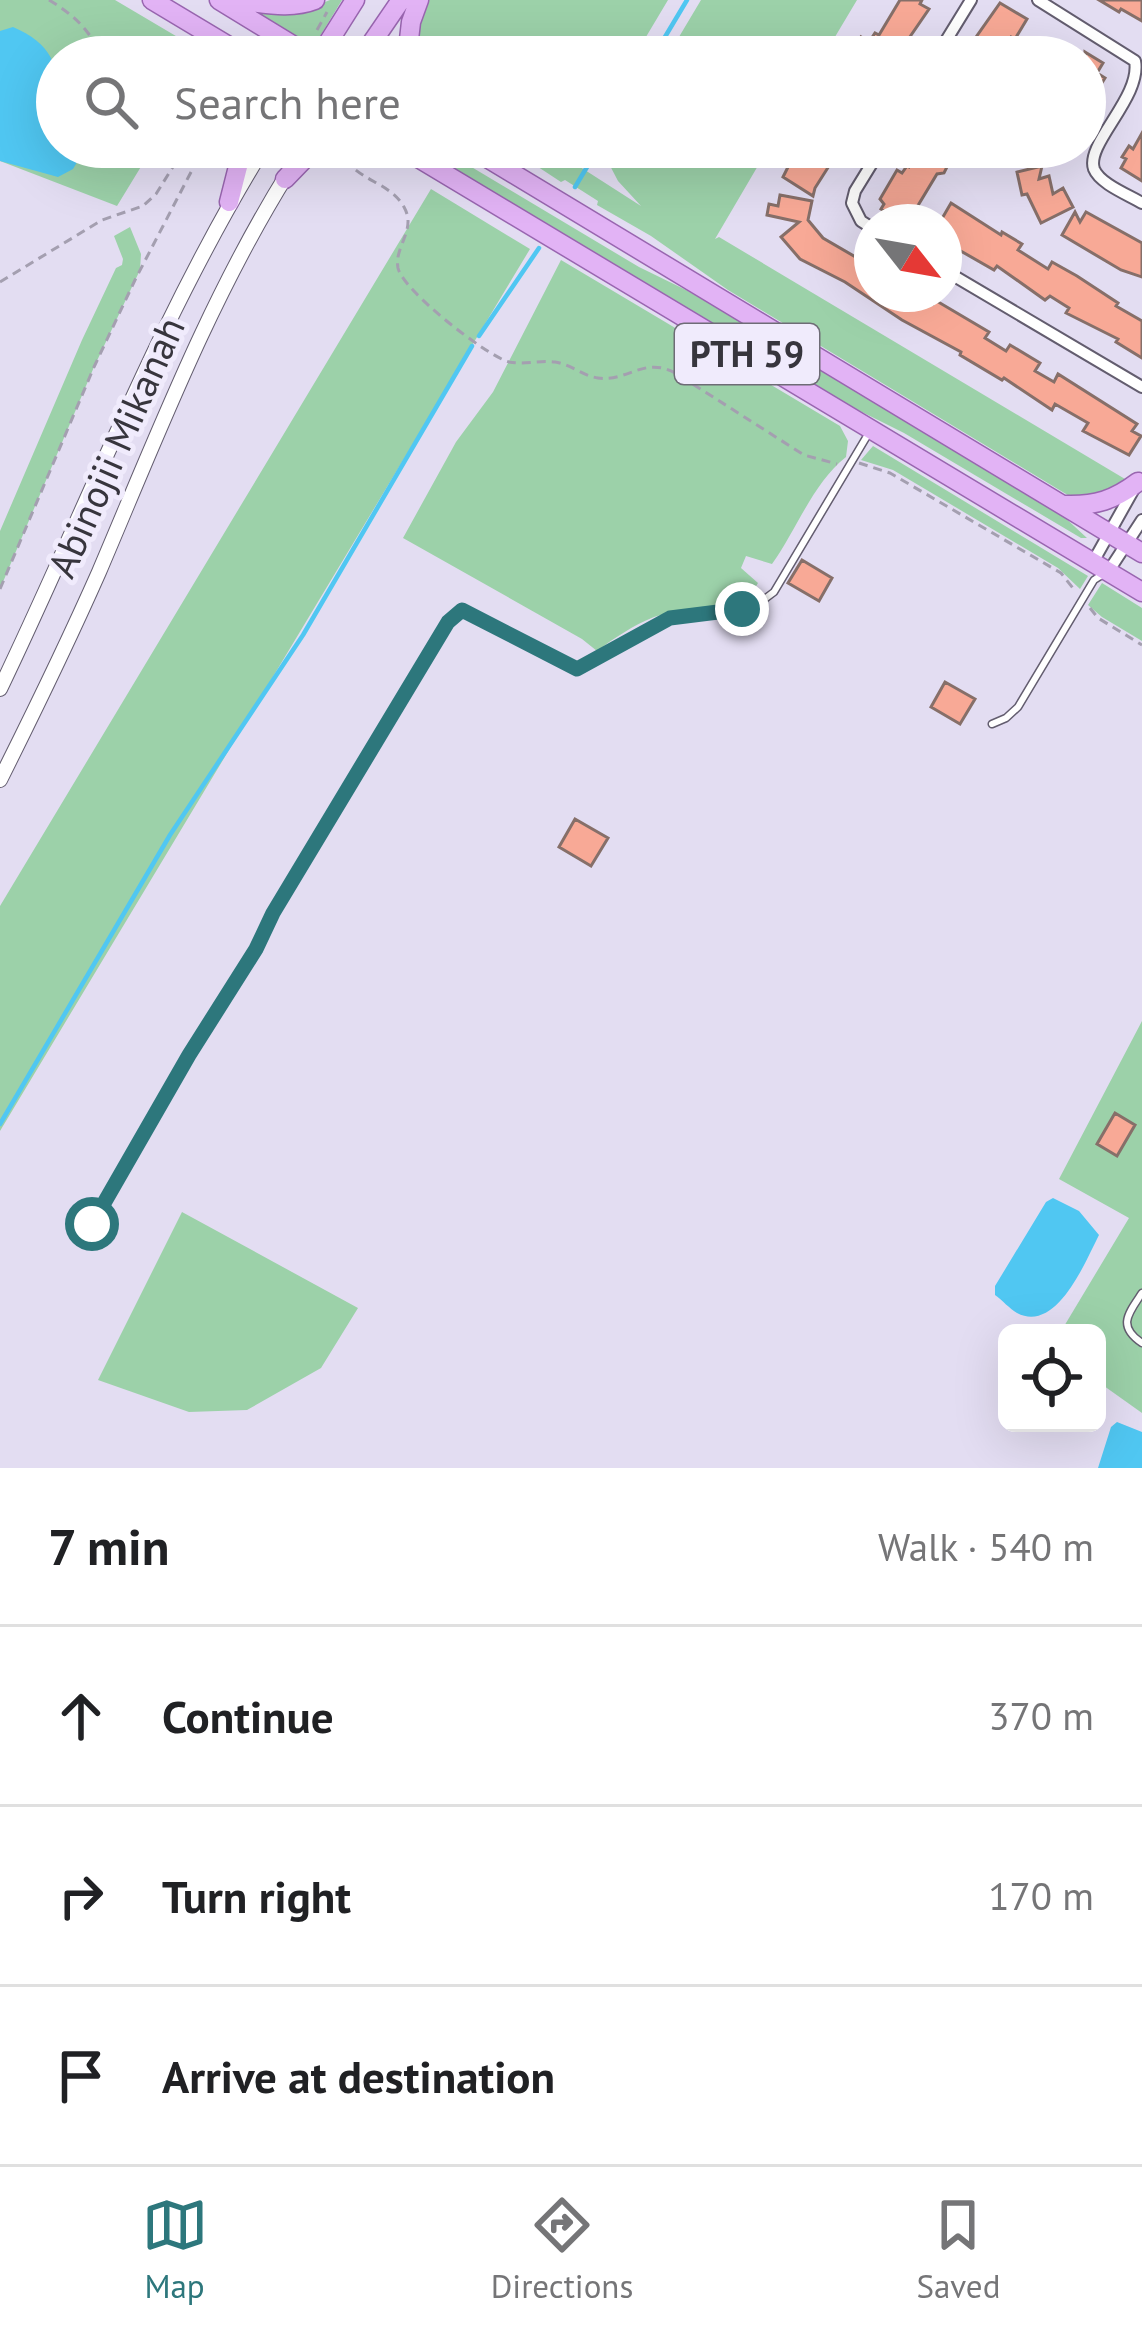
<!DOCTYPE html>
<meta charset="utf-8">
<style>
body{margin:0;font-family:"PT Sans",sans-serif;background:#f2f2f2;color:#202124}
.controls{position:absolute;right:36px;bottom:36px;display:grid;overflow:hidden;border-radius:18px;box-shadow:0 12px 48px #0002}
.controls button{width:108px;height:108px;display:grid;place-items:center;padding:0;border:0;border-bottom:3px solid #e0e0e0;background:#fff;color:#202124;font:60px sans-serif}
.compass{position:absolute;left:854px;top:204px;width:108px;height:108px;border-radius:50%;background:#fff;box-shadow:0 12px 48px #0002;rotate:121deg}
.stop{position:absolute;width:36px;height:36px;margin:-27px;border:9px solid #2d777c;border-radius:50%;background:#fff}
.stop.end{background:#2d777c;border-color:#fff;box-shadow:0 3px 12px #0008}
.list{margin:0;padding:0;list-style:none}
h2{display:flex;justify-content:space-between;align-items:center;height:156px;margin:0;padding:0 48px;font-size:51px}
h2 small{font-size:39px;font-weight:400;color:#757577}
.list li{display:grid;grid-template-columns:78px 1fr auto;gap:36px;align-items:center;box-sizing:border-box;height:180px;padding:0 48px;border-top:3px solid #e0e0e0}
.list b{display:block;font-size:45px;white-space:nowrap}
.list em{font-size:39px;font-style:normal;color:#757577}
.icon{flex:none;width:66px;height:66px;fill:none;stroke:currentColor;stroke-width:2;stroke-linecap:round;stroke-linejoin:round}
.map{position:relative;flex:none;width:1142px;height:1468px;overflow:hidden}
.search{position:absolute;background:#fff;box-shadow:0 12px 48px #0002;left:36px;right:36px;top:36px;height:132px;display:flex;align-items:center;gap:30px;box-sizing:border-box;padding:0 42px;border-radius:66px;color:#757577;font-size:45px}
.sheet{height:696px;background:#fff}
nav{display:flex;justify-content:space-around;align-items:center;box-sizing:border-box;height:168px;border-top:3px solid #e0e0e0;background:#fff;font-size:33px;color:#757577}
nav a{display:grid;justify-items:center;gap:6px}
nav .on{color:#2d777c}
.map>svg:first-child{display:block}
.green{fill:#9cd1a9}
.water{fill:#50c7f2}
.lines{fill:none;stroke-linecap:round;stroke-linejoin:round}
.stream{stroke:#50c7f2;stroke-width:4.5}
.building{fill:#f8a996;stroke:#866f69;stroke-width:3}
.service-casing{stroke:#635d6f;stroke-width:9}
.minor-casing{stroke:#635d6f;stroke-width:14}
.tertiary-casing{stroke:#635d6f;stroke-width:16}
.primary-casing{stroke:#9966b0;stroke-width:21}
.path{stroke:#a49fb0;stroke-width:3;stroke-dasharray:9 6;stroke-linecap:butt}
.service{stroke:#fff;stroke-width:6}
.minor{stroke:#fff;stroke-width:10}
.tertiary{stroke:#fff;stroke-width:14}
.primary{stroke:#e2b3f5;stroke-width:18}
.route{stroke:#2d777c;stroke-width:15}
.labels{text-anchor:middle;stroke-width:10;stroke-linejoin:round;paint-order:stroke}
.shield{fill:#f0ebfc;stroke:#6e6c76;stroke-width:3}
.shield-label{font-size:36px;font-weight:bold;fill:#37353d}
.street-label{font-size:39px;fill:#37353d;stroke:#f0ebfc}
</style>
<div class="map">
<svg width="1142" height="1468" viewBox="0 0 1142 1468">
<rect width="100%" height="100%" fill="#e3ddf2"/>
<path class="green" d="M 0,0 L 115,0 L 208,55 L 57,57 L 57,147 L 153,147 L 117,206 L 0,161 Z
M 330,0 L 342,0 L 314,46 L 252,10 L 310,8 Z
M 425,0 L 668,0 L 634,57 L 413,57 Z
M 701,0 L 857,0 L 823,57 L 667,57 Z
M 414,147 L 438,147 L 639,267 L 686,290 L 800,356 L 1061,514 L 1087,538 L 1081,538 L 904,433 L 824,393 Z
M 497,147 L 549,147 L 641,206 L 618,181 L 606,158 L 613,147 L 769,147 L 715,239 L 719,237 L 1125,479 C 1112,498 1093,496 1071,497 L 728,290 L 651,236 L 597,205 L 598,201 L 565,180 L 561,182 L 526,159 Z
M 431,189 L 530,249 L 0,1131 L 0,906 Z
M 130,227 L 141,254 L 140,270 L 94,367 L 0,589 L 0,531 L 82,340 L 116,268 L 122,265 L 123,259 L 114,236 Z
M 561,260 L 840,426 L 848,441 L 846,457 C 813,483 797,529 772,564 L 746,556 L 741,568 L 758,583 C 755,588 751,594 747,598 C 731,611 678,608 654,617 C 634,625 614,638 597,651 L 582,639 L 403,538 L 456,442 L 493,392 Z
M 873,446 L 1088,576 L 1080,589 L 1058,568 L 893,470 L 861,460 Z
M 1102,583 L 1142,608 L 1142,641 L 1102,617 L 1088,605 Z
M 1142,1021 L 1142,1413 L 1097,1381 L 1097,1333 L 1060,1333 L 1129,1218 L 1059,1179 Z
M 182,1212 L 358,1308 L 321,1368 L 247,1410 L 189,1412 L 98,1380 Z"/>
<path class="water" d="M 13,27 C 72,52 57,93 57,147 L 86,147 L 73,169 L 58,177 L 0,161 L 0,31 Z
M 1053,1198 L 1079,1211 L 1099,1235 C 1086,1260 1057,1334 1017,1313 C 1010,1309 1002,1300 995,1295 L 995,1286 L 1046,1202 Z
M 1117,1422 L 1142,1432 L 1142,1468 L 1098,1468 L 1111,1427 Z"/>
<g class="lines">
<path class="stream" d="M 653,57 L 687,0
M 575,187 L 599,147
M 479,336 L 539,248
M 0,1124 L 170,835 L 303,635 L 472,346"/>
</g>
<path class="building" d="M 900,0 L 922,0 L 920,4 L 929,9 L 896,57 L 870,57 L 862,53 L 856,47 L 861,37 L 869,42 L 875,33 L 879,35 Z
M 1099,0 L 1142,0 L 1142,21 L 1121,9 L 1119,12 Z
M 1000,3 L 1027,19 L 1015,39 L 1011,37 L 998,57 L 981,57 L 974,53 L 980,43 L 974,40 Z
M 1085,52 L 1103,63 L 1097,73 L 1105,78 L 1085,110 Z
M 1142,133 L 1142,181 L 1121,168 L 1126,159 L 1122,157 L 1129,146 L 1133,149 Z
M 804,147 L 841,147 L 815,188 L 813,196 L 783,177 L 794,155 L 798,158 Z
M 921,147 L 945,147 L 954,153 L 944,173 L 937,174 L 908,222 L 902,222 L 881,209 L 884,204 L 880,199 L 897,170 L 902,173 L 907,166 L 909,167 Z
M 1042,166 L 1039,179 L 1049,176 L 1053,194 L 1063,188 L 1073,207 L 1041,223 L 1027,194 L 1022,195 L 1017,172 Z
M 780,195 L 812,201 L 808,220 L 823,238 L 859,259 L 861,256 L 872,262 L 867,270 L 872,273 L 872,294 L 916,294 L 933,304 L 935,300 L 989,332 L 985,338 L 1006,351 L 1010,345 L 1040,363 L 1035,371 L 1054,382 L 1058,374 L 1137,424 L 1132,431 L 1141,436 L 1129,455 L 1083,431 L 1088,423 L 1055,404 L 1052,410 L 1004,378 L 1002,380 L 960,355 L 961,352 L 902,320 L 845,282 L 800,259 L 781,237 L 799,222 L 767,215 L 769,204 L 778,206 Z
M 951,203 L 1001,235 L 1002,232 L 1022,244 L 1018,250 L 1048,269 L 1052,262 L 1077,276 L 1118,303 L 1116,306 L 1142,321 L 1142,358 L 1116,342 L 1118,339 L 1066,313 L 1069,308 L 1050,296 L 1045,300 L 997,266 L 994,270 L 959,250 L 957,242 L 944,234 L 944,222 L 940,222 Z
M 1075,212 L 1080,222 L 1086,212 L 1142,243 L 1142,277 L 1121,270 L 1062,235 Z
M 802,560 L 832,578 L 819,601 L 788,583 Z
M 945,682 L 975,699 L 960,724 L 931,707 Z
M 575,819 L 608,838 L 591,866 L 559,847 Z
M 1115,1113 L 1135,1125 L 1117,1156 L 1097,1144 Z"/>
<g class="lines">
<defs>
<path id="service" d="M 992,724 L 1006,718 L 1018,707 L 1094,580 L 1105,573
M 92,1224 L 189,1055 L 257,949 L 273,913 L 448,622 L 462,610 L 577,669 L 670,618 L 754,607 L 774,592 L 870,431
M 1142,1293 C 1128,1314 1117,1326 1142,1343"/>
<path id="minor" d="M 1038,0 L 1135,61 C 1142,97 1085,144 1094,169 C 1100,184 1129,195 1142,203
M 936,57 L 971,0
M 872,228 L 861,221 L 852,203 L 855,191 L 882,147
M 944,270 L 1142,387
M 1093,562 L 1135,487
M 1108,572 L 1142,520"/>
<path id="tertiary" d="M 0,689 C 87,508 158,319 264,147
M 0,780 C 34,712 68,642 99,572 C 157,436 210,298 288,173"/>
<path id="primary" d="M 152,0 L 247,57
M 219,0 L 312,57
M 237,0 C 263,3 290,10 315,0
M 319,57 L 355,0
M 362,57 L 401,0
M 407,57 L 411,22 L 419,0
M 400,147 L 1142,592
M 469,147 L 1142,553
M 285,179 L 316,147
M 229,202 L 243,147
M 1065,505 C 1096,506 1114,500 1138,482"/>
</defs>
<use href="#service" class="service-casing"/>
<use href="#minor" class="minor-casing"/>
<use href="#tertiary" class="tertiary-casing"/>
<use href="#primary" class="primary-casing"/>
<path class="path" d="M 49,0 C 74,15 90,30 102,57
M 317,30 L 327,12
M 337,147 C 354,182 389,180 404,207 C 417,230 394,246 398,268 C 403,291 487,356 509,362 C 524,365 540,360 555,362 C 570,364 583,376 598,378 C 629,382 644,355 677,374 L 804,455 L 837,464
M 0,282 L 102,220 L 143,206 L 156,194 L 179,157 L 193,147
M 859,463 L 890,473 L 1061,573 L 1076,592
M 0,589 L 94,367 L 135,280 L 204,147
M 1090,608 L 1098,618 L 1142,645"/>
<use href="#service" class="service"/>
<use href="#minor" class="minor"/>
<use href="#tertiary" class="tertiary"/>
<use href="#primary" class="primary"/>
</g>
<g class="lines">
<path class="route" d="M 92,1224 L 189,1055 L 256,949 L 273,913 L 448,622 L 462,610 L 577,669 L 670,618 L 742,609"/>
</g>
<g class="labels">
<rect class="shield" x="675" y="324" width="144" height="60" rx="9"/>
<g class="shield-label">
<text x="747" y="367">PTH 59</text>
</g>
<g class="street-label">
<text transform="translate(116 447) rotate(-66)" y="14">Abinojii Mikanah</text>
</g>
</g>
</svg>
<div class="controls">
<button><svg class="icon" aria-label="locate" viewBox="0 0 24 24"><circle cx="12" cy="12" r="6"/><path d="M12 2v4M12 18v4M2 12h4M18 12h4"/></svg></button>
</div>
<svg class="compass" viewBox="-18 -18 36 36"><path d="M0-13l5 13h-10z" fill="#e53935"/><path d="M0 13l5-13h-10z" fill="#757577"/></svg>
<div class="stop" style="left:92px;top:1224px"></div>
<div class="stop end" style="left:742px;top:609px"></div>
<div class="search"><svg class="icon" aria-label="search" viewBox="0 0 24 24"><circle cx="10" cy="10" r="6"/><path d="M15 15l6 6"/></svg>Search here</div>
</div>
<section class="sheet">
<h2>7 min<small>Walk · 540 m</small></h2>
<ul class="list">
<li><svg class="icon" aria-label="ahead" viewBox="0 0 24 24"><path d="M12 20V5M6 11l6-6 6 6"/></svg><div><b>Continue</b></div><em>370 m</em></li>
<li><svg class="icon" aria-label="right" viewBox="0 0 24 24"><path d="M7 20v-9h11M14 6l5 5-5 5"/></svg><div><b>Turn right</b></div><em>170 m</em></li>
<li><svg class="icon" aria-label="arrive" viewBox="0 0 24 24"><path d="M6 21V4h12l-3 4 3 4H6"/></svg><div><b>Arrive at destination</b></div></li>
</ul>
</section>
<nav>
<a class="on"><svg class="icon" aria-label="map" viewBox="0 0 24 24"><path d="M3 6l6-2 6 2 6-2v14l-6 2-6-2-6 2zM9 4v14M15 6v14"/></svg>Map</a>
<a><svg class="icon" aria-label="directions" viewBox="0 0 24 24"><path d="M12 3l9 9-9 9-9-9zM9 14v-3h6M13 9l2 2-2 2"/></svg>Directions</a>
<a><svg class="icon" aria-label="saved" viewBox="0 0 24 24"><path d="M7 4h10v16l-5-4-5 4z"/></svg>Saved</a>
</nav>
